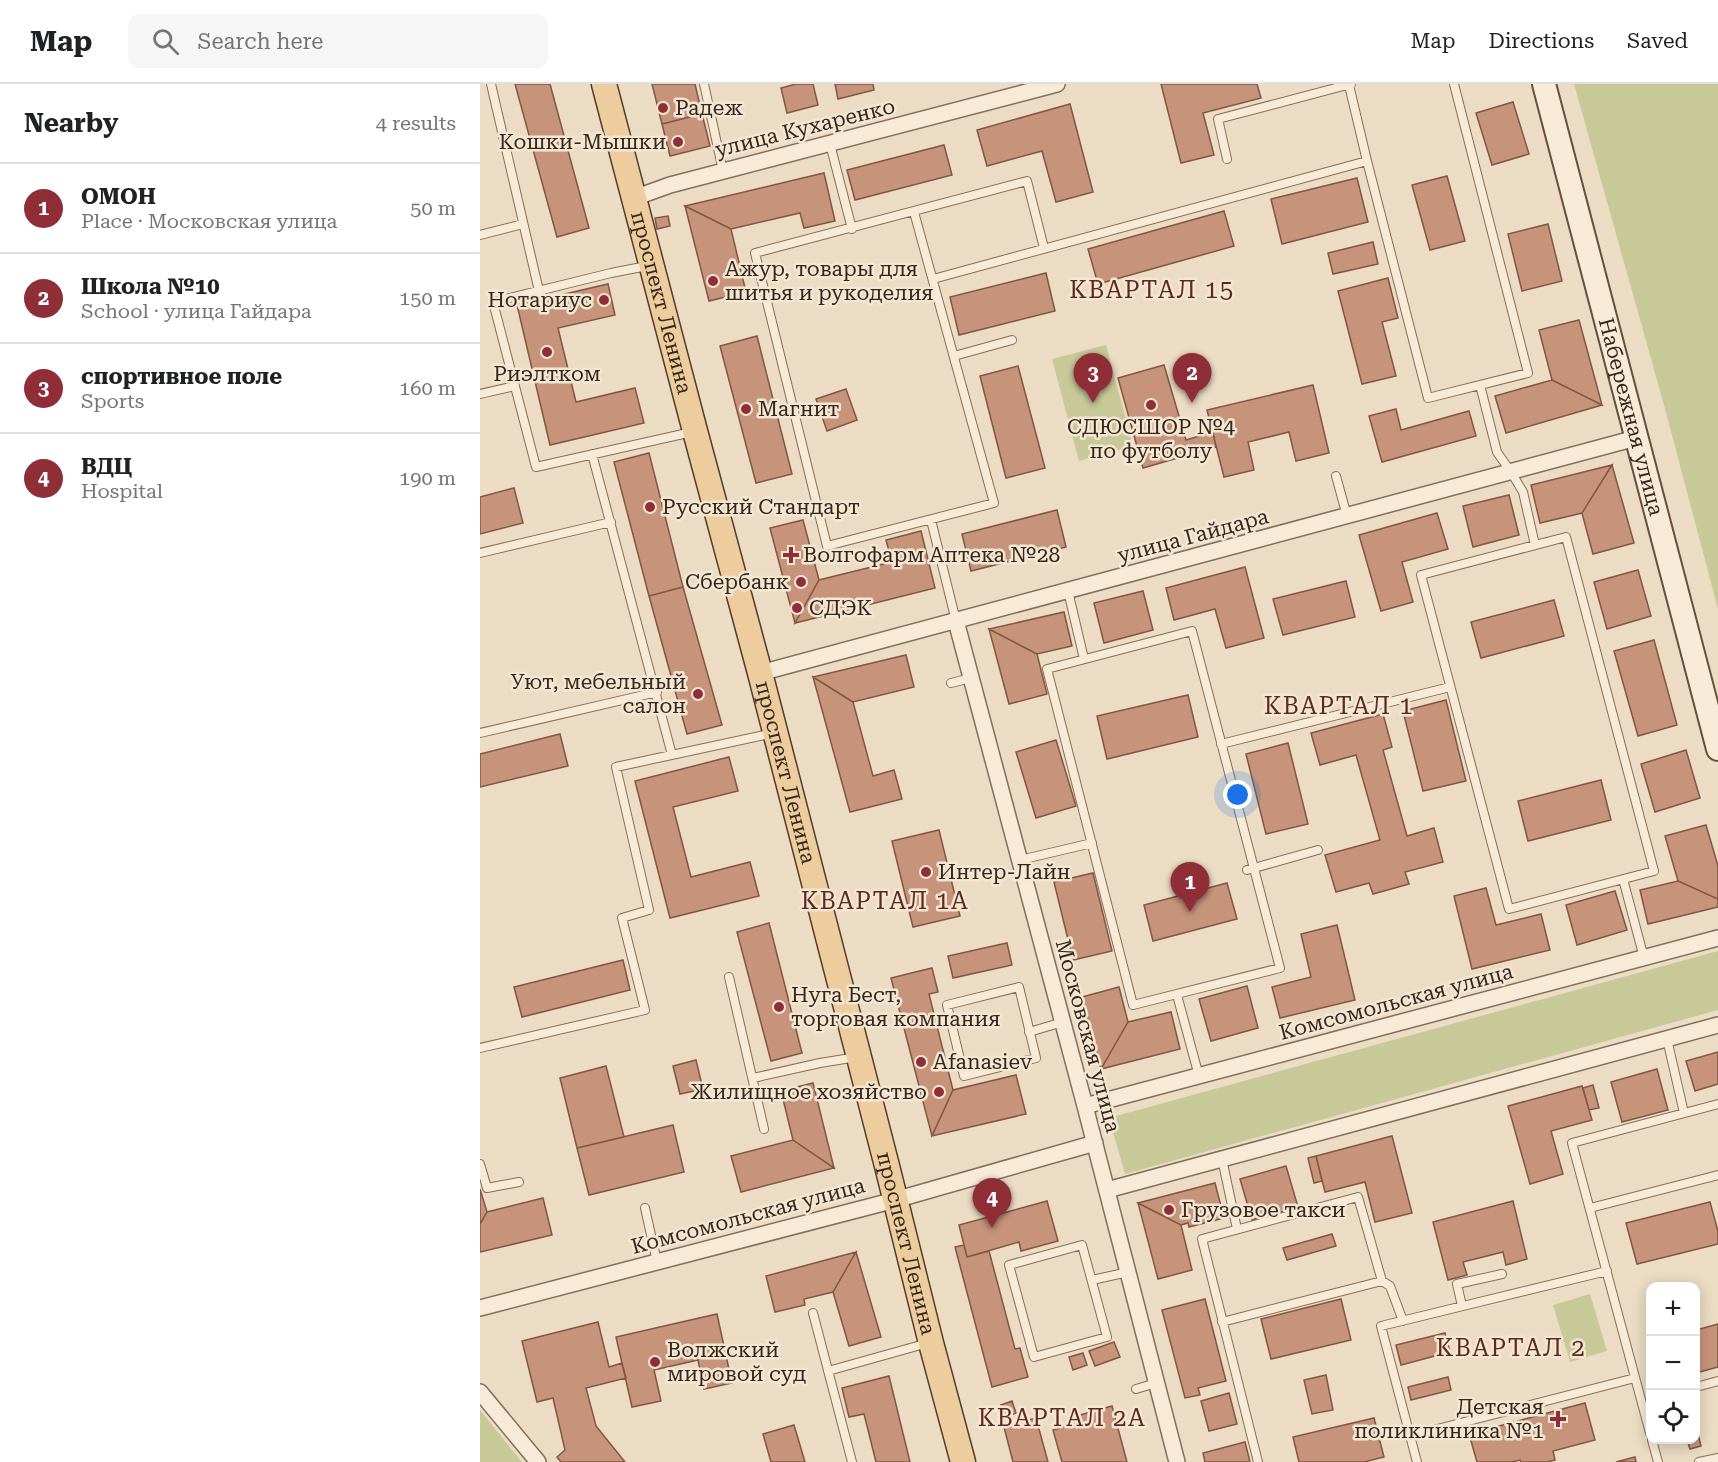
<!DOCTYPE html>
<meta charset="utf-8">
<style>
body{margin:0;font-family:"Roboto Serif",serif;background:#f6f6f6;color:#202124}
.controls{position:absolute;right:18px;bottom:18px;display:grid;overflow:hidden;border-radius:12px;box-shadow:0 3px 15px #0003}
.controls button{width:54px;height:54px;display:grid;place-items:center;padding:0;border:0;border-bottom:2px solid #e0e0e0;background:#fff;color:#202124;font:30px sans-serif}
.you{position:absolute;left:758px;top:711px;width:21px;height:21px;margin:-15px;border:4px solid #fff;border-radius:50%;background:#1a73e8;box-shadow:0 0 0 9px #1a73e833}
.badge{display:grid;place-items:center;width:39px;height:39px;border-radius:50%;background:#902e37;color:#fff;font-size:20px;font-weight:700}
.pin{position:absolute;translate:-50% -50px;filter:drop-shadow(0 2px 3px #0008)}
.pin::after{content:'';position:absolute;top:32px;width:21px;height:18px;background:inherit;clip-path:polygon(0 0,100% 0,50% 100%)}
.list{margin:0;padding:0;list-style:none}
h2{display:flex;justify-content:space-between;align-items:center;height:78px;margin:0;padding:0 24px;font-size:26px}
h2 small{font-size:20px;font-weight:400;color:#757577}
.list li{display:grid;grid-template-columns:39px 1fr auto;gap:18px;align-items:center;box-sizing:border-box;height:90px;padding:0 24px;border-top:2px solid #e0e0e0}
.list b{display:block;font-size:22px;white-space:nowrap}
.list p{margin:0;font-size:20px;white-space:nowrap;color:#757577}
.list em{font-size:20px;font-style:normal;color:#757577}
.icon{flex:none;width:33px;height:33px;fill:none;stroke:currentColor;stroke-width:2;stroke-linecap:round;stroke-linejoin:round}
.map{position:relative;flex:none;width:1238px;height:1378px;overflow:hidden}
header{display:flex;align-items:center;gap:36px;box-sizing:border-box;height:84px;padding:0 30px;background:#fff;border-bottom:2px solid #e0e0e0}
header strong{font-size:28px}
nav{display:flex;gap:33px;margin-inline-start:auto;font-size:21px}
.search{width:420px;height:54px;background:#f6f6f6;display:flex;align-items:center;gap:15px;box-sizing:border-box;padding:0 21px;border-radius:12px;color:#757577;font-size:22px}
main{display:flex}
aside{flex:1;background:#fff}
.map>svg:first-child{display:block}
.green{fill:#c7c998}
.building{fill:#c7947b;stroke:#825642;stroke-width:1.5}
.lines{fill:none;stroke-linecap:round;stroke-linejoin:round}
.lane-casing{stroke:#846e5b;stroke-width:10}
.street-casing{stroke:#846e5b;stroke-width:18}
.secondary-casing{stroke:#664f3e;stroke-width:26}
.primary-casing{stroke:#523c2f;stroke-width:27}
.lane{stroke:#f7ead6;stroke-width:8}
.street{stroke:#f7ead6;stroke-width:15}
.secondary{stroke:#f7ead6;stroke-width:22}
.primary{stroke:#edcd9d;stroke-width:24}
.poi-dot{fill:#902e37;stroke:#f3e7d2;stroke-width:2}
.labels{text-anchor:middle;stroke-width:5;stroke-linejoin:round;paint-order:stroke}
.poi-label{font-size:21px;fill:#35271e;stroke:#f3e7d2;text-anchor:start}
.street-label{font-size:21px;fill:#35271e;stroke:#f3e7d2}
.quarter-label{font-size:24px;letter-spacing:1.5px;fill:#5f2820;stroke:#f3e7d2}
</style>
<header>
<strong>Map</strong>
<div class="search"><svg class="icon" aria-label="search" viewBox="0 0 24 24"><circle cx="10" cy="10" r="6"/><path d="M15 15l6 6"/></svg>Search here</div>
<nav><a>Map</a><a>Directions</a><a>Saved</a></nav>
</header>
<main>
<aside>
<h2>Nearby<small>4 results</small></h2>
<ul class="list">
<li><span class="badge">1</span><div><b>ОМОН</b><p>Place · Московская улица</p></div><em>50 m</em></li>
<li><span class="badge">2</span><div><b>Школа №10</b><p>School · улица Гайдара</p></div><em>150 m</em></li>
<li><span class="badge">3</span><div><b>спортивное поле</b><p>Sports</p></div><em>160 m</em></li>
<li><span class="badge">4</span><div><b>ВДЦ</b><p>Hospital</p></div><em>190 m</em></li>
</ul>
</aside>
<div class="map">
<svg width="1238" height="1378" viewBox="0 0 1238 1378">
<rect width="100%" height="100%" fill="#ebdcc3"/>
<path class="green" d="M 1094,0 L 1238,0 L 1238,525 L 1184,321 Z
M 626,261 L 653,362 L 599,377 L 572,275 Z
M 1238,867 L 1238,926 L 645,1090 L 629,1034 Z
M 1110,1210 L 1127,1267 L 1090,1278 L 1073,1221 Z
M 0,1326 L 42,1378 L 0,1378 Z"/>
<path class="building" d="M 35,0 L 70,0 L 109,144 L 77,153 Z
M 172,0 L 215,0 L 222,30 L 182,40 Z
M 316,0 L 333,0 L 338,21 L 307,29 L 301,4 Z
M 355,0 L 393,0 L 394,6 L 358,15 Z
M 681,0 L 777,0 L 781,14 L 723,29 L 734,71 L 701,79 Z
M 1033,18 L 1049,70 L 1012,81 L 996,29 Z
M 590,20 L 613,108 L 576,118 L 562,67 L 507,82 L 497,46 Z
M 222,30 L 230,62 L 190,72 L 182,40 Z
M 464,61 L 472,91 L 375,116 L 367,86 Z
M 344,89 L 355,137 L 324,144 L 320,129 L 251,145 L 205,122 Z
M 967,92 L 985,157 L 950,166 L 932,101 Z
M 877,94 L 888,138 L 802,160 L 791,115 Z
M 205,122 L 251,145 L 266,208 L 229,217 Z
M 744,127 L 754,162 L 618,200 L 608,165 Z
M 188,132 L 190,142 L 177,145 L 175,134 Z
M 1068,140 L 1082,197 L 1042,207 L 1028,150 Z
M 893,158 L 898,180 L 853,190 L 848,169 Z
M 566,189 L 575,227 L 479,251 L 470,213 Z
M 908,194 L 918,234 L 902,238 L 916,292 L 882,300 L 858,207 Z
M 128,200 L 135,231 L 78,244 L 96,318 L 155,304 L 164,339 L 70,361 L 37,221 Z
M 1099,236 L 1122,321 L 1072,296 L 1059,246 Z
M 277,252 L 312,390 L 276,399 L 240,262 Z
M 684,281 L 706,356 L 733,348 L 736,363 L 663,384 L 638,294 Z
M 538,282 L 565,384 L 526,394 L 500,292 Z
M 1072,296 L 1122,321 L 1026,349 L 1015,312 Z
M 833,301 L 849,369 L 816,377 L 809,348 L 768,358 L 774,386 L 744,393 L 727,326 Z
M 366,305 L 377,336 L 347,347 L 336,315 Z
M 916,325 L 921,346 L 989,327 L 996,352 L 902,378 L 889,332 Z
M 169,369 L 203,503 L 169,512 L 134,378 Z
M 1132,381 L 1154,459 L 1113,470 L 1102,429 Z
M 1132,381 L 1102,429 L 1060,439 L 1051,401 Z
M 34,404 L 43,439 L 0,450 L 0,413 Z
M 1029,411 L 1039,451 L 993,463 L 983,422 Z
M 577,426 L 586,463 L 491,487 L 482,450 Z
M 957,429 L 968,465 L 922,478 L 933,518 L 901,527 L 879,451 Z
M 323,436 L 339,496 L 315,539 L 290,444 Z
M 441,447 L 455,504 L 315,539 L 339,496 L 412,478 L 406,456 Z
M 765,483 L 784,554 L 746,564 L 735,525 L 694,536 L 686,504 Z
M 1158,486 L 1171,532 L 1127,545 L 1114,498 Z
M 866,497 L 875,533 L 803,551 L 793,515 Z
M 203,503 L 242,641 L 207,650 L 169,512 Z
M 663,507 L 673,546 L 624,559 L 614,519 Z
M 1074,516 L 1084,552 L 1001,574 L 991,538 Z
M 584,528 L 592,562 L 557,570 L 509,545 Z
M 509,545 L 557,570 L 567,610 L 529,620 Z
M 1174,556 L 1197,641 L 1158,652 L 1134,567 Z
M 426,571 L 434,603 L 373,618 L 333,593 Z
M 333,593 L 373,618 L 393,692 L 414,686 L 422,715 L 370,728 Z
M 708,611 L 718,653 L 627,675 L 617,632 Z
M 966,616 L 986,697 L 943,707 L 923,627 Z
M 903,630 L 912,663 L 903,666 L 927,752 L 954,744 L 963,778 L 925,788 L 929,800 L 893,810 L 889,799 L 856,808 L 845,771 L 900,756 L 876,671 L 840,681 L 831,649 Z
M 80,650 L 88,682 L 0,703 L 0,670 Z
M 576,656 L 596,722 L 556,734 L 536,668 Z
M 808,659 L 828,740 L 786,750 L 766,670 Z
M 1206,666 L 1220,714 L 1175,728 L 1161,680 Z
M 249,673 L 258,707 L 193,723 L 211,793 L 270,778 L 279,812 L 190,834 L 155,697 Z
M 1121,696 L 1131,736 L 1048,757 L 1038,717 Z
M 1226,741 L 1238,782 L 1238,815 L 1198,797 L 1185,752 Z
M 459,746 L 480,832 L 433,843 L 412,757 Z
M 613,789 L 632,867 L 593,876 L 574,798 Z
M 1198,797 L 1238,815 L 1238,823 L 1168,840 L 1160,806 Z
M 747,799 L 757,835 L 673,857 L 664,821 Z
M 1006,804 L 1016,841 L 1061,830 L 1070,866 L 992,885 L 974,812 Z
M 1135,807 L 1147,846 L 1097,861 L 1086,821 Z
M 289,839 L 322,969 L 291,977 L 257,848 Z
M 857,841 L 875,916 L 800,934 L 792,903 L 831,893 L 821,850 Z
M 527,859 L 532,881 L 473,894 L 468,872 Z
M 143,876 L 150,906 L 42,933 L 34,903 Z
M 452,884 L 458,908 L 449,910 L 473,1006 L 452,1052 L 411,894 Z
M 767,902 L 778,944 L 731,957 L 719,915 Z
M 639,903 L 648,938 L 621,985 L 602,913 Z
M 691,928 L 700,965 L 621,985 L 648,938 Z
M 1238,968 L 1238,1000 L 1215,1007 L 1206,977 Z
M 216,976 L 223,1005 L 200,1010 L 193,982 Z
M 126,982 L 144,1053 L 97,1064 L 80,994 Z
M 1177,985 L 1188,1026 L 1142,1038 L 1131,998 Z
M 536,991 L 546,1030 L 452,1052 L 473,1006 Z
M 333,999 L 354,1084 L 313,1056 L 301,1007 Z
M 1113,1001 L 1119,1024 L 1109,1026 L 1103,1004 Z
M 1102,1002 L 1112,1036 L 1071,1047 L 1083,1090 L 1050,1100 L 1028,1022 Z
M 193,1041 L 204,1088 L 109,1111 L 97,1064 Z
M 912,1052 L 932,1129 L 895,1138 L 885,1098 L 845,1108 L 836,1072 Z
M 313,1056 L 354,1084 L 261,1108 L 251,1072 Z
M 836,1072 L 842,1097 L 834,1099 L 828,1074 Z
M 806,1082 L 818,1123 L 772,1136 L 760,1095 Z
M 735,1099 L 744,1134 L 709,1143 L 708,1139 L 701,1141 L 658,1119 Z
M 0,1105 L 7,1128 L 0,1140 Z
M 63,1114 L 72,1151 L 0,1168 L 0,1140 L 7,1128 Z
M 567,1117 L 578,1157 L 541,1167 L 539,1158 L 487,1173 L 479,1141 Z
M 1033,1117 L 1047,1175 L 1026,1181 L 1023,1168 L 983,1178 L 987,1191 L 968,1196 L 953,1138 Z
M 1230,1118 L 1238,1147 L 1238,1160 L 1157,1180 L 1146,1139 Z
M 658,1119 L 701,1141 L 712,1186 L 678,1195 Z
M 852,1150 L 856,1162 L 807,1176 L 803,1164 Z
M 484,1161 L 487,1173 L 509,1167 L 535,1265 L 540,1264 L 548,1293 L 512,1303 L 475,1163 Z
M 376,1168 L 401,1253 L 369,1262 L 353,1208 Z
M 376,1168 L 353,1208 L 324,1215 L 325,1221 L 295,1228 L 286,1192 Z
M 725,1215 L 746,1297 L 718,1304 L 720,1311 L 705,1314 L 682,1226 Z
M 861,1215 L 871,1256 L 791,1275 L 781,1235 Z
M 237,1230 L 252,1299 L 224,1305 L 218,1276 L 174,1286 L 181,1317 L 152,1323 L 136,1253 Z
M 118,1238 L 129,1283 L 142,1279 L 146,1294 L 106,1304 L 116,1342 L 145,1378 L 81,1378 L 77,1373 L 85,1366 L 73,1314 L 57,1318 L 42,1257 Z
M 1238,1240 L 1238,1283 L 1216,1289 L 1216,1246 Z
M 965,1249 L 970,1268 L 921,1281 L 916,1261 Z
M 634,1258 L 640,1273 L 615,1282 L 609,1267 Z
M 603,1269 L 607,1281 L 593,1286 L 589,1273 Z
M 846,1291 L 853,1326 L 832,1330 L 824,1296 Z
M 409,1292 L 430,1378 L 396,1378 L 384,1330 L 369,1333 L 362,1304 Z
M 968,1293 L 971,1306 L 931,1316 L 928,1303 Z
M 749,1309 L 757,1340 L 729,1347 L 721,1317 Z
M 532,1317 L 536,1329 L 525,1333 L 521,1321 Z
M 1105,1319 L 1115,1356 L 1073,1367 L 1075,1376 L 1067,1378 L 1041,1378 L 1040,1376 L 1032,1378 L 997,1378 L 989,1350 Z
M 632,1322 L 647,1378 L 582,1378 L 573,1346 L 595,1340 L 593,1333 Z
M 556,1334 L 568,1378 L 533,1378 L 524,1343 Z
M 894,1334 L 904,1373 L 884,1378 L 819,1378 L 813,1353 Z
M 314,1341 L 325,1378 L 291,1378 L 283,1350 Z
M 1216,1342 L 1221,1362 L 1210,1365 L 1207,1356 L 1216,1356 Z
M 765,1358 L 770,1378 L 725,1378 L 723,1369 Z
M 1155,1373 L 1156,1378 L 1136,1378 Z"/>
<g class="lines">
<defs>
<path id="lane" d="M 11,0 L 59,207
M 224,0 L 243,87
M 869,1 L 887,77 L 948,314 L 1048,289 L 974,0
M 350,60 L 372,145
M 747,75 L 738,35 L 871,0
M 434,128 L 514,419 L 347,462 L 275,169 L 547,97 L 564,164
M 0,151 L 43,140
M 167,182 L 131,189 L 13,218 L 56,383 L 212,348
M 453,195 L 887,77
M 474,272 L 532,256
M 1000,301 L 1017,368 L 1031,388 L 1043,408 L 1055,461
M 0,310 L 35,302
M 112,370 L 192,671
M 856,392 L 867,432
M 451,436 L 476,537
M 1086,453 L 1174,787 L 1029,825 L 941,491 Z
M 0,469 L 131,438
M 588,507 L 604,575
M 712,547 L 800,884 L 653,921 L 567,585 Z
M 471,599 L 491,594
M 0,649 L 177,608
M 741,660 L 970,603
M 540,776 L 612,759
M 767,786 L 838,766
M 1143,795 L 1164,874
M 249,893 L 284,1045
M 539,903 L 556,974 L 484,992 L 467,921 Z
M 697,911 L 719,992
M 549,948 L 583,938
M 1187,955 L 1204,1029
M 0,964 L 165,926 L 142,834 L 169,826 L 136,683 L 294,649
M 273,994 L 340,979 L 377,973
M 742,1075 L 757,1145
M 0,1080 L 7,1104 L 39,1098
M 165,1124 L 177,1178
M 1110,1124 L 1238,1091
M 602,1161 L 627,1253 L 554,1273 L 529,1181 Z
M 612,1196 L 648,1188
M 982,1222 L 977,1200 L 1022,1190
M 333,1229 L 372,1378
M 742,1238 L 902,1197
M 348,1287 L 448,1259
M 1216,1303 L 1238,1297
M 656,1305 L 676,1299
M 1170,1349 L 1092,1059 L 1238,1020
M 930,1352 L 1155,1294
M 1172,1356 L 1178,1378
M 778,1378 L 722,1155 L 878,1113 L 902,1197 L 910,1202 L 923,1237
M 937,1378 L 901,1242 L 1127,1187
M 1219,1378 L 1238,1374"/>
<path id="street" d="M 154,114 L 190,101 L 577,0
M 476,537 L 605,1022 L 697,1378
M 280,589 L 1156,354
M 605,1022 L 1238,854
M 627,1106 L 1238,941
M 0,1224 L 415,1116 L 615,1059
M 0,1308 L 58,1378"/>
<g id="secondary">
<path id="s1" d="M 1064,0 L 1238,665"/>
</g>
<g id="primary">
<path id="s2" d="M 124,0 L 215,347 L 280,589 L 407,1082 L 451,1259 L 483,1378"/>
</g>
</defs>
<use href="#lane" class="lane-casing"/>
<use href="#street" class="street-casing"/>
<use href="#secondary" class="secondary-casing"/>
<use href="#primary" class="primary-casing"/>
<use href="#lane" class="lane"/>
<use href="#street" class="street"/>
<use href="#secondary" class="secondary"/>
<use href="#primary" class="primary"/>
</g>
<g class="poi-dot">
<circle cx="183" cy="24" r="6"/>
<circle cx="198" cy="58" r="6"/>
<circle cx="233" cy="197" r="6"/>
<circle cx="124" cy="216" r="6"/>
<circle cx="67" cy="268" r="6"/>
<circle cx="671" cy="321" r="6"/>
<circle cx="266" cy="325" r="6"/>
<circle cx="170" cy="423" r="6"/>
<path d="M308 462h6v6h6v6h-6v6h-6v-6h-6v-6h6z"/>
<circle cx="321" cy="498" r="6"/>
<circle cx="317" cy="524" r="6"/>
<circle cx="218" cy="610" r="6"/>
<circle cx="446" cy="788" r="6"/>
<circle cx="299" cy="923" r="6"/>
<circle cx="441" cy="978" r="6"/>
<circle cx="459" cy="1008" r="6"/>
<circle cx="689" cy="1126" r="6"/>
<circle cx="175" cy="1278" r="6"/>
<path d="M1075 1326h6v6h6v6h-6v6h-6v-6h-6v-6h6z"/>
</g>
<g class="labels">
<g class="poi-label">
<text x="195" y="31">Радеж</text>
<text x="186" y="65" text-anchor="end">Кошки-Мышки</text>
<text x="245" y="192">Ажур, товары для<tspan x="245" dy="24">шитья и рукоделия</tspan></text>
<text x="112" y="223" text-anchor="end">Нотариус</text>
<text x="67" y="297" text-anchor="middle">Риэлтком</text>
<text x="278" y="332">Магнит</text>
<text x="671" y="350" text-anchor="middle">СДЮСШОР №4<tspan x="671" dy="24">по футболу</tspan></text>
<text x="182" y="430">Русский Стандарт</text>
<text x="323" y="478">Волгофарм Аптека №28</text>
<text x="309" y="505" text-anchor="end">Сбербанк</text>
<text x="329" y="531">СДЭК</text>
<text x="206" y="605" text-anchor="end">Уют, мебельный<tspan x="206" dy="24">салон</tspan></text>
<text x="458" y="795">Интер-Лайн</text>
<text x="311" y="918">Нуга Бест,<tspan x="311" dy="24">торговая компания</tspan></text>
<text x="453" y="985">Afanasiev</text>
<text x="447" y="1015" text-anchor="end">Жилищное хозяйство</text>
<text x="701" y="1133">Грузовое такси</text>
<text x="187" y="1273">Волжский<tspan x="187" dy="24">мировой суд</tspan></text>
<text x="1064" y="1330" text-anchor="end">Детская<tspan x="1064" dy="24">поликлиника №1</tspan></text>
</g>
<g class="street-label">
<text transform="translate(325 44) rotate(-14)" y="7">улица Кухаренко</text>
<text dy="7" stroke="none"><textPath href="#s2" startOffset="226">проспект Ленина</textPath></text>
<text dy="7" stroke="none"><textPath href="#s1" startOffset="344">Набережная улица</textPath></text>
<text transform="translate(713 452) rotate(-15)" y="7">улица Гайдара</text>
<text dy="7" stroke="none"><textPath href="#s2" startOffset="712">проспект Ленина</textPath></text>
<text transform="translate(916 918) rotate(-15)" y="7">Комсомольская улица</text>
<text transform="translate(608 952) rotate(75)" y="7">Московская улица</text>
<text transform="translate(268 1132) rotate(-15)" y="7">Комсомольская улица</text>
<text dy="7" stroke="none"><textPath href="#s2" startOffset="1198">проспект Ленина</textPath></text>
</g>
<g class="quarter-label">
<text x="672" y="214">КВАРТАЛ 15</text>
<text x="859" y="630">КВАРТАЛ 1</text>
<text x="405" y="825">КВАРТАЛ 1А</text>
<text x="1031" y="1272">КВАРТАЛ 2</text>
<text x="582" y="1342">КВАРТАЛ 2А</text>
</g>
</g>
</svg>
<div class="controls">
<button>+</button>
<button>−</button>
<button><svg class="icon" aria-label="locate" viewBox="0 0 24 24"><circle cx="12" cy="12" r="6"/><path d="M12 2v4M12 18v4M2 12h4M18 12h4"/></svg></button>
</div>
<div class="you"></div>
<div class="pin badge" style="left:710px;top:828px">1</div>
<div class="pin badge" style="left:712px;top:319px">2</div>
<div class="pin badge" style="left:613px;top:319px">3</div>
<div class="pin badge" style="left:512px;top:1144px">4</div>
</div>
</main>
